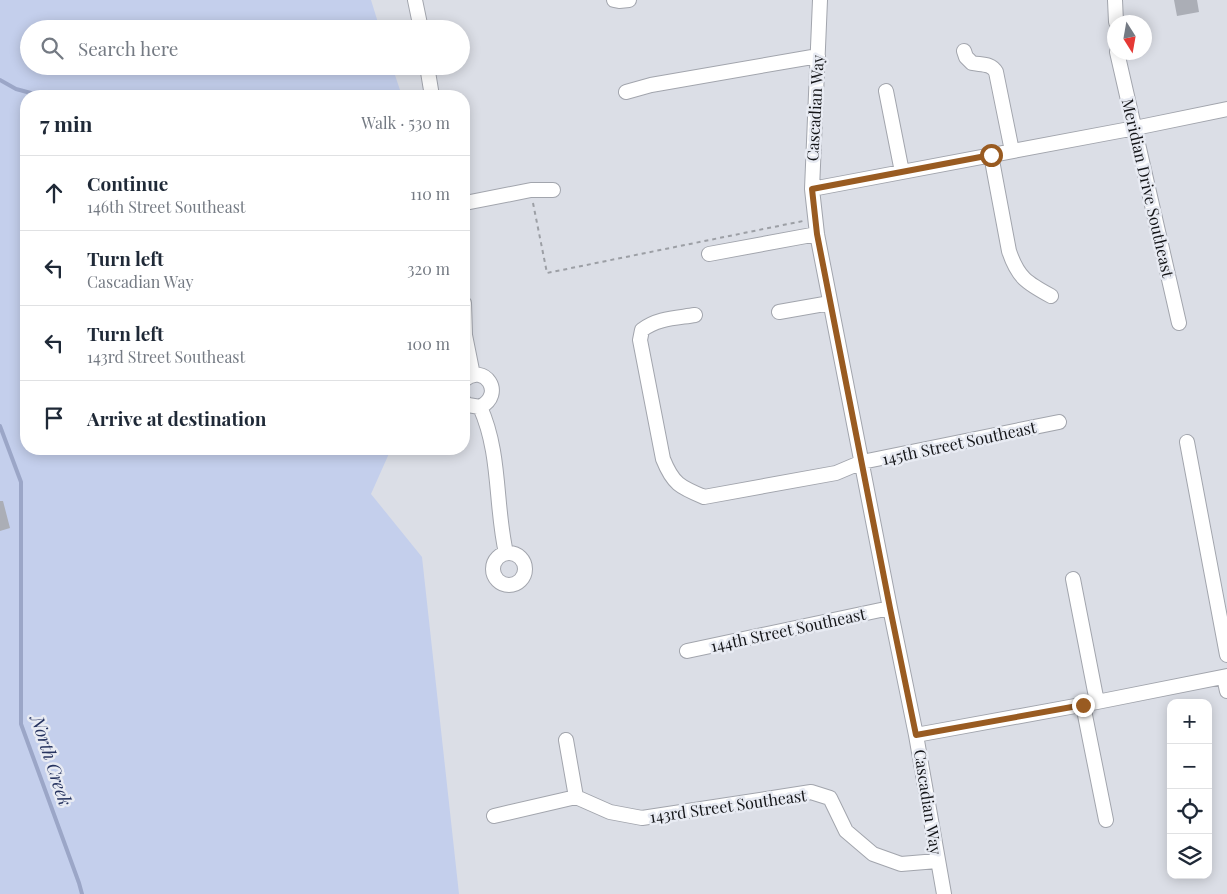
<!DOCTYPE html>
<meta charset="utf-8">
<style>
body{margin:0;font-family:"Playfair Display",serif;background:#f6f6f7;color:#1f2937}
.controls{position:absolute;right:15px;bottom:15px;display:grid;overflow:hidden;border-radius:10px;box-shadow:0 2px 12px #0003}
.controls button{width:45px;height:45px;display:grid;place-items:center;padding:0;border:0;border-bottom:1px solid #e0e1e3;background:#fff;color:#1f2937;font:25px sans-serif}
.compass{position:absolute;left:1107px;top:15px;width:45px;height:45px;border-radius:50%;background:#fff;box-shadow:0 2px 12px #0003;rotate:169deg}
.stop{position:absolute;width:15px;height:15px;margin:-11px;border:4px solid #995b21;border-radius:50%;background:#fff}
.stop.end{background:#995b21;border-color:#fff;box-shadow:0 1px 5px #0008}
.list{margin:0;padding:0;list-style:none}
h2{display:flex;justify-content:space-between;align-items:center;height:65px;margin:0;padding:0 20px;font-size:21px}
h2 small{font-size:16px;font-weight:400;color:#747a83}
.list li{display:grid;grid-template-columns:32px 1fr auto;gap:15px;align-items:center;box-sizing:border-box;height:75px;padding:0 20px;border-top:1px solid #e0e1e3}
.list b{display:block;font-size:19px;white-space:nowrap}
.list p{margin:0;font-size:16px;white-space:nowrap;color:#747a83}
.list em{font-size:16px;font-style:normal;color:#747a83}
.icon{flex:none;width:28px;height:28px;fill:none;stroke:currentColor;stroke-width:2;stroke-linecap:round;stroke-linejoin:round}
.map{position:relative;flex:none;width:1227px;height:894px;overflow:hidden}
.search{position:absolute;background:#fff;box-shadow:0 2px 12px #0003;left:20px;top:20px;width:450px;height:55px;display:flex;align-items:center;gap:12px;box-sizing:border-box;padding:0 18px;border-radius:28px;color:#747a83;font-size:19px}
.panel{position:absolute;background:#fff;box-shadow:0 2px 12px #0003;left:20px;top:90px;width:450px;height:365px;border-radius:20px}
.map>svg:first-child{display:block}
.green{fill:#c4cfec}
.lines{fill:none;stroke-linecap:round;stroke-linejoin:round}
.stream{stroke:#9ba6c7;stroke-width:4}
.building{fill:#abaeb6}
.minor-casing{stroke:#a2a5ad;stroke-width:16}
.path{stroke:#9c9fa5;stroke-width:2;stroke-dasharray:4 4;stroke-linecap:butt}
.minor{stroke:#fff;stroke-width:14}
.route{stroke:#995b21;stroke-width:6}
.labels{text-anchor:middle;stroke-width:5;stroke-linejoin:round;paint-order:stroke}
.street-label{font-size:16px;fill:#141518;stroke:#e8ebf3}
.water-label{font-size:18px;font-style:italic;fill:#26335f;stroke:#e8ebf3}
</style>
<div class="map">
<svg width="1227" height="894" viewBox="0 0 1227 894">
<rect width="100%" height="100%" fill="#dbdee6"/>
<path class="green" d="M 0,0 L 371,0 L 380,29 L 29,29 L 29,66 L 392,66 L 402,96 L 26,96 L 26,449 L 391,449 L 371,494 L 422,557 L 459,894 L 0,894 Z"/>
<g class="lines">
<path class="stream" d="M 0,80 L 16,89 L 42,96
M 0,426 L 21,482 L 21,724 L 79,883 L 82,894"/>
</g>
<path class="building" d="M 1174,0 L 1197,0 L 1199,12 L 1177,16 Z
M 0,501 L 3,501 L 10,528 L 0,531 Z"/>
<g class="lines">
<defs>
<path id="minor" d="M 415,0 L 421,29
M 614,0 L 619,1 L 629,0
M 820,0 L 812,189 L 817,234 L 890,608 L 916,735 L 944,894
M 1115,0 L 1116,22
M 964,51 L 966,57 L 972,63 C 981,65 991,63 996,72 L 1012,151
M 1117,52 L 1179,323
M 427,66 L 432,96
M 886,91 L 902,172
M 626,92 L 651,85 L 818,56
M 991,155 L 1009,251 C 1018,278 1027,283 1051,296
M 812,189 L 1135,128 L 1227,109
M 465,203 L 531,190 L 553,190
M 709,254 L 817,234
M 464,303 L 465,335 L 473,375
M 779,312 L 830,303
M 695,315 C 677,318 657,318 642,330 L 640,340 L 663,459 C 673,484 680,487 704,497 L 836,473 L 862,462 L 1059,422
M 464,380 C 484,362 506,394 480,407 L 468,405 L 464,402
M 480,407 C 501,453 495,505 506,553
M 1187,442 L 1227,655
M493 569a16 16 0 1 1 32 0a16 16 0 1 1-32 0Z
M 1073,579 L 1097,702
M 687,651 L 890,608
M 1224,677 L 1227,691
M 1083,705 L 1106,820
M 916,735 L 1097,702 L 1227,676
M 566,740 L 576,797
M 494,816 L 576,797 L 610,812 L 642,818 L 811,792 L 830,798 L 846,831 L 873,854 L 901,864 L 937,861"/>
</defs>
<use href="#minor" class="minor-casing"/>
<path class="path" d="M 533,203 L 547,273 L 803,221"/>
<use href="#minor" class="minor"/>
</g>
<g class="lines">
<path class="route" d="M 991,155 L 812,189 L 817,234 L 890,608 L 916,735 L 1083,705"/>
</g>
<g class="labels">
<g class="street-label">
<text transform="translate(815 108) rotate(-87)" y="6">Cascadian Way</text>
<text transform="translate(1148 188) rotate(77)" y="6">Meridian Drive Southeast</text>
<text transform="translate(959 443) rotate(-12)" y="6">145th Street Southeast</text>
<text transform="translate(788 630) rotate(-12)" y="6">144th Street Southeast</text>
<text transform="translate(928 802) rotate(81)" y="6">Cascadian Way</text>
<text transform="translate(728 806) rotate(-8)" y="6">143rd Street Southeast</text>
</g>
<g class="water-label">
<text transform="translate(51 761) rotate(72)" y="6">North Creek</text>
</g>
</g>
</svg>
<div class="controls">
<button>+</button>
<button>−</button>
<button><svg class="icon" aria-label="locate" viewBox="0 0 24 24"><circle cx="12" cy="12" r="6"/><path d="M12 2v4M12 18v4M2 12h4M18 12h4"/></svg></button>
<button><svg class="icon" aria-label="layers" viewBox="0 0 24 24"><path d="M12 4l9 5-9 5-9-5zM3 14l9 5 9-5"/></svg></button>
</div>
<svg class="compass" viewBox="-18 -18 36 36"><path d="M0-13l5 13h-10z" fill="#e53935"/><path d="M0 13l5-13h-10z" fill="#747a83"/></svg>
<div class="stop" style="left:991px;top:155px"></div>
<div class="stop end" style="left:1083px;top:705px"></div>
<div class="search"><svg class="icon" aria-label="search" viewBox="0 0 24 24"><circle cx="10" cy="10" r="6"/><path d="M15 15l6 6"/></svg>Search here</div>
<section class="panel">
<h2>7 min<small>Walk · 530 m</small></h2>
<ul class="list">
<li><svg class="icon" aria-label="ahead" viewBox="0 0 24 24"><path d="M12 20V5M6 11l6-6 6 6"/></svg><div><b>Continue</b><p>146th Street Southeast</p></div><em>110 m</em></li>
<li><svg class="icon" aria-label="left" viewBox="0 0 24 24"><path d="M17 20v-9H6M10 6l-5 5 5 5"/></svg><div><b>Turn left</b><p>Cascadian Way</p></div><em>320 m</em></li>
<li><svg class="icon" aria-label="left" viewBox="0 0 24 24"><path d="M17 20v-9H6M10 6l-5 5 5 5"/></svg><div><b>Turn left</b><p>143rd Street Southeast</p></div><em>100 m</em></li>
<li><svg class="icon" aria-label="arrive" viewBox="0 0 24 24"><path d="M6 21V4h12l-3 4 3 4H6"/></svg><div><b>Arrive at destination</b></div></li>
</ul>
</section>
</div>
